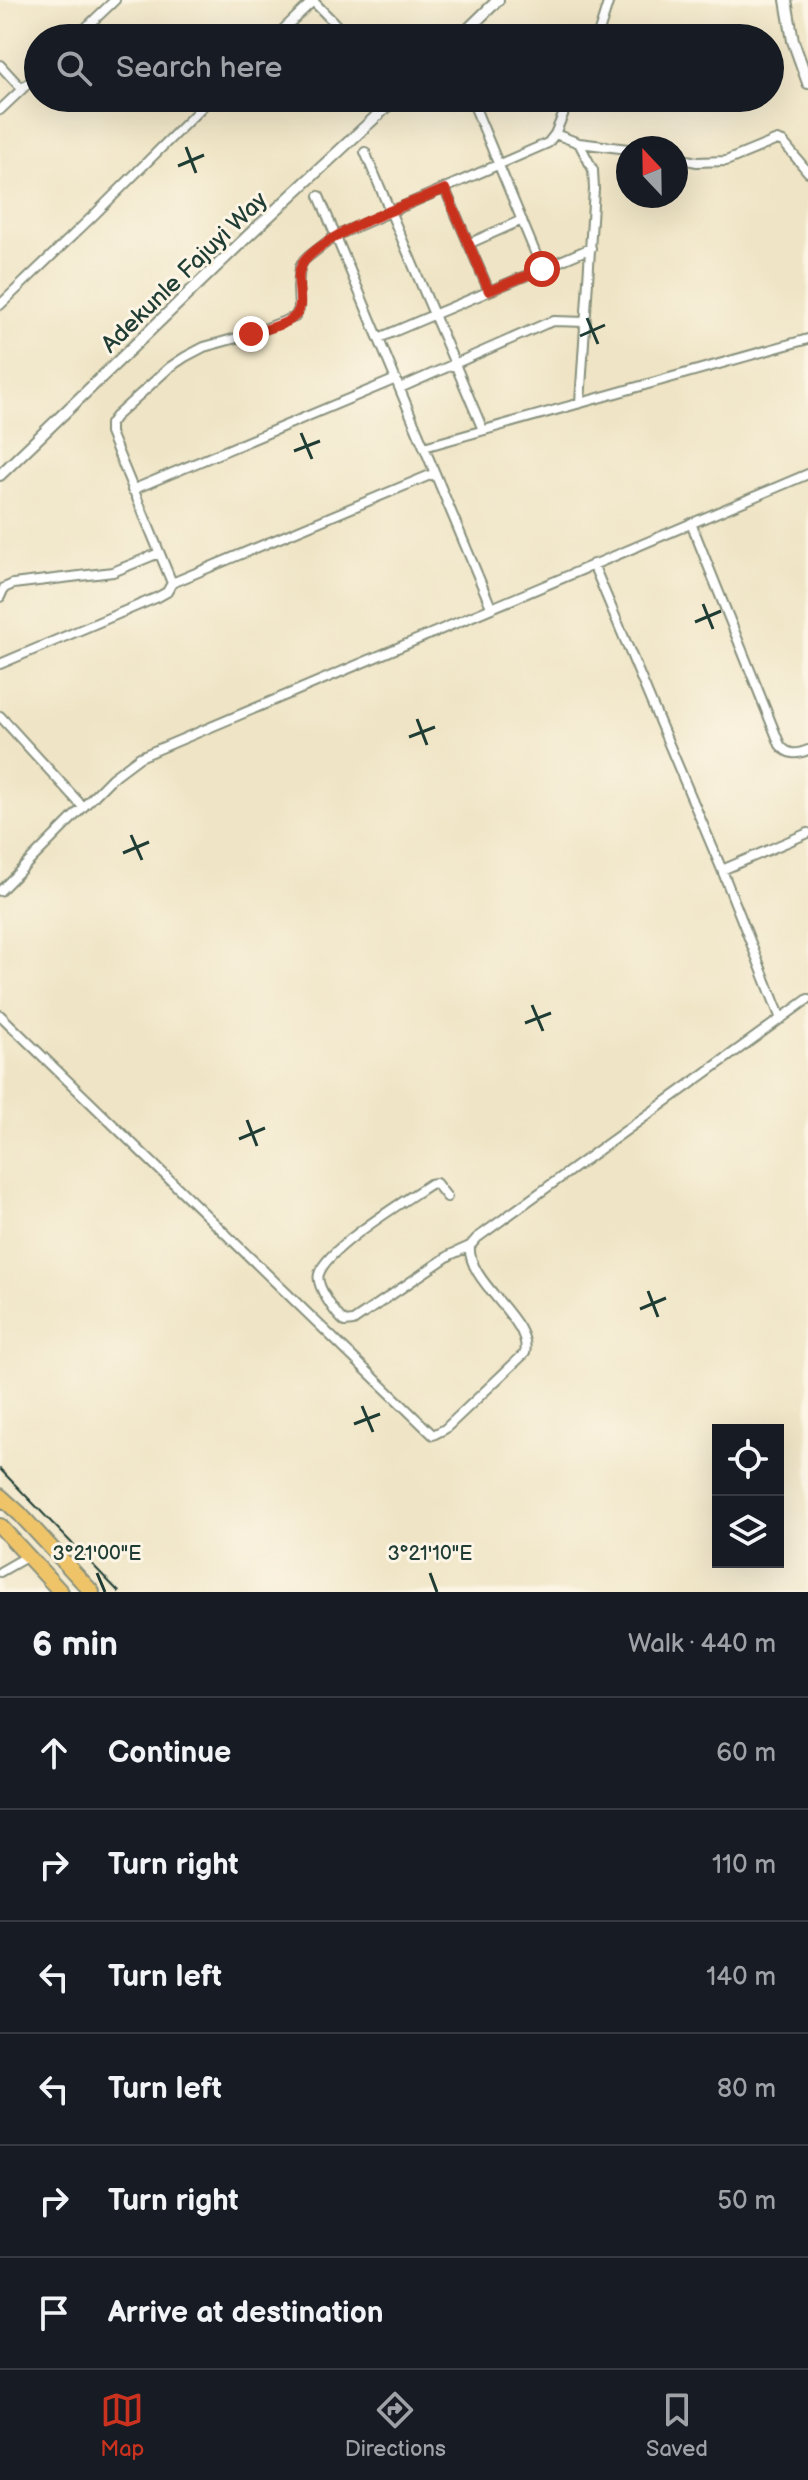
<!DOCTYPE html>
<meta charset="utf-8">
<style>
body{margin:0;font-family:"Balsamiq Sans",sans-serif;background:#242831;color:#f1f3f6}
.controls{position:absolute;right:24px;bottom:24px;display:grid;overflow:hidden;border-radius:0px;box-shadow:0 8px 32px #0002}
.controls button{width:72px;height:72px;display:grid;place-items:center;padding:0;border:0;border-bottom:2px solid #363941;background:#171b24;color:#f1f3f6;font:40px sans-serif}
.compass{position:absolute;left:616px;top:136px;width:72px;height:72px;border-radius:50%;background:#171b24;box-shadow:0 8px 32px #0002;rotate:338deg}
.stop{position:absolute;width:24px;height:24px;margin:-18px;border:6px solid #c8321e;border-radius:50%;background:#fff}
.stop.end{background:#c8321e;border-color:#fff;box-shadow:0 2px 8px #0008}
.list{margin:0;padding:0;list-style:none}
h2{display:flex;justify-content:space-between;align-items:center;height:104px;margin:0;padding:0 32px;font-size:34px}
h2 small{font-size:26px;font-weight:400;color:#9ea1a6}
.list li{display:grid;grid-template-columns:52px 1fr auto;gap:24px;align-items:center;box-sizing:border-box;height:112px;padding:0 32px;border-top:2px solid #363941}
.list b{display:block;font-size:30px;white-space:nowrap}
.list em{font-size:26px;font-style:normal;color:#9ea1a6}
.icon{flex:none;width:44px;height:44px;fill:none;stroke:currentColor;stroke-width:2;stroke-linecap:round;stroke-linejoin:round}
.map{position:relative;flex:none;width:808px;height:1592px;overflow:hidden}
.search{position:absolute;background:#171b24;box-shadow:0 8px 32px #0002;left:24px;right:24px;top:24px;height:88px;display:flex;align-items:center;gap:20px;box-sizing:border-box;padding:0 28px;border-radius:44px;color:#9ea1a6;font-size:30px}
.sheet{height:776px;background:#171b24}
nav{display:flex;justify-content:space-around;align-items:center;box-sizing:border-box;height:112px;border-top:2px solid #363941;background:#171b24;font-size:22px;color:#9ea1a6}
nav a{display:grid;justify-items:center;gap:4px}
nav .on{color:#c8321e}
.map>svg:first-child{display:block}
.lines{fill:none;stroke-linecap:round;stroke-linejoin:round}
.minor-casing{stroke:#87907c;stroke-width:12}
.tertiary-casing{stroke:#87907c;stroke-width:14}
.trunk-casing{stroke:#87907c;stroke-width:18}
.minor{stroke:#fff;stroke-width:8}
.tertiary{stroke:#fff;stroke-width:10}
.trunk{stroke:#efc469;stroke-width:14}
.rail{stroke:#1f3d34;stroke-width:2}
.route{stroke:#c8321e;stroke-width:10}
.ticks{fill:none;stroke:#1f3d34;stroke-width:3}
.labels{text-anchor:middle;stroke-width:6;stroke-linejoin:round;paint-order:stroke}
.street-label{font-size:24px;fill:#1f3d34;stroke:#fcf5e5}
.ticks-label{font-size:20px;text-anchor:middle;fill:#1f3d34;stroke:#fcf5e5;stroke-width:6;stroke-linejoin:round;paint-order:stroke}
</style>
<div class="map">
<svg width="808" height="1592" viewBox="0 0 808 1592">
<rect width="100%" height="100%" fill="#fcf5e5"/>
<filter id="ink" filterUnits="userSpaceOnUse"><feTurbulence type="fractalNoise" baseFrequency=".0125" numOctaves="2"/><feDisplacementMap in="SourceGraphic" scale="16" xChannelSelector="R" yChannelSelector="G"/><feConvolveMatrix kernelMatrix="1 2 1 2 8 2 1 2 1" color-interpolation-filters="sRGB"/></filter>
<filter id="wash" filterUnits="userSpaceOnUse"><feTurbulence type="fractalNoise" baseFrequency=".006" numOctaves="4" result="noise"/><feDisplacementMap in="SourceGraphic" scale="32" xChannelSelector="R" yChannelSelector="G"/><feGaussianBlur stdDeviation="1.8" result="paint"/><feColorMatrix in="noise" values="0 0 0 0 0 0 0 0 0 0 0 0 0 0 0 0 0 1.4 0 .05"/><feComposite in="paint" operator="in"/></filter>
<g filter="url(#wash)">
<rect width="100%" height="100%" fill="#efe4c5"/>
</g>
<g filter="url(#ink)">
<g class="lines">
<defs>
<path id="minor" d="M 313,1 L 349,38
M 75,38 L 115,0
M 274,38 L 314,0
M 597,38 L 609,0
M 0,65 L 22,89
M 471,98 L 542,269
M 0,110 L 38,74
M 555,134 L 579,143 L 593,170 L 594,189 L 580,403
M 579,143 L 628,149
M 365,152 L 483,430
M 676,158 L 697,162 L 726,161 L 777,140 L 783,142 L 808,172
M 445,189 L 489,291
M 319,196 L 491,607
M 468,244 L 522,220
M 0,305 L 95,214 L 211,98
M 379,338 L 591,248
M 400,388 L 545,324 L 554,321 L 586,322
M 424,447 L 808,339
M 132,490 L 396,379
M 691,523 L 780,745 C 788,755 796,755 808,750
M 593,564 L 722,870 L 781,1019
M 172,583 L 110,433 L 110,424 L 115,417 L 170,367 L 185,357 L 204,347 L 251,334 L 295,317 L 299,309 L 298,287 L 300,267 L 304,260 L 335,236 L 548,143 L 555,134 L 570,98
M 0,597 L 4,588 L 13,584 L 113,572 L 159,553
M 0,664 L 158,597 L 167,592 L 172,583 L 435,473
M 0,716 L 83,807
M 722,870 L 808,833
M 0,891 L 112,778 L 140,757 L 808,474
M 0,1015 L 433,1435 L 445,1429 L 525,1353 C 533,1320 466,1282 470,1246 L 477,1238 L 808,999
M 447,1197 L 436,1183 L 430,1184 C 406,1200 327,1248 319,1274 C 315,1285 336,1315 345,1322 L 353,1321 L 450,1255 L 470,1246
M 0,1572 L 28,1556"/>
<path id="tertiary" d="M 786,0 L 793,41 L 808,83
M 459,38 L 498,0
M 0,475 L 251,233 L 396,98"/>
<path id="trunk" d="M 0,1496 L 20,1514 L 92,1592
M 0,1526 L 61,1592"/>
</defs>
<use href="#minor" class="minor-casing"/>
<use href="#tertiary" class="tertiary-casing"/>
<use href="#trunk" class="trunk-casing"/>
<use href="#minor" class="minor"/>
<use href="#tertiary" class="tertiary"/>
<use href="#trunk" class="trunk"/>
<path class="rail" d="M 0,1469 L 119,1592"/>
</g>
</g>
<g class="lines" filter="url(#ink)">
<path class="route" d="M 251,334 C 265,329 287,325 296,315 C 308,300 288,275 308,257 C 338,227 405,206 445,189 L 489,291 L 542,269"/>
</g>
<path class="ticks" d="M 186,147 L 196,173M 178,166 L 204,155M 587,318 L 598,344M 580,336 L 605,325M 301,433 L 312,459M 294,451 L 320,441M 703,604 L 713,629M 695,622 L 721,611M 417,719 L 427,745M 409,737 L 435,727M 131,835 L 142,860M 123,853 L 149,842M 532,1005 L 543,1031M 525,1023 L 551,1013M 247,1120 L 257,1146M 239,1139 L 265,1128M 648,1291 L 658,1317M 640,1309 L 666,1298M 362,1406 L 373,1432M 354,1424 L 380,1414M 97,1573 L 105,1592M 430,1573 L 437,1592"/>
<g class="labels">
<g class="street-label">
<text transform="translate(184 272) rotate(-44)" y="8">Adekunle Fajuyi Way</text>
</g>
</g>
<g class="ticks-label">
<text x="97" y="1560">3°21'00"E</text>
<text x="430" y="1560">3°21'10"E</text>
</g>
</svg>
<div class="controls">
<button><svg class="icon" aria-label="locate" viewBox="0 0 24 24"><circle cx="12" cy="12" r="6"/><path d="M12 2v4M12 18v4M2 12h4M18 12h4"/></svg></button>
<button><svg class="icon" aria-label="layers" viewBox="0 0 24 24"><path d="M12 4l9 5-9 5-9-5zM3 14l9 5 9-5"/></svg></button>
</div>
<svg class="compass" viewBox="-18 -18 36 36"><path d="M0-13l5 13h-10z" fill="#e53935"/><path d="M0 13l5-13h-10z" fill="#9ea1a6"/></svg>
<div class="stop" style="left:542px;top:269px"></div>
<div class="stop end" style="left:251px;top:334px"></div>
<div class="search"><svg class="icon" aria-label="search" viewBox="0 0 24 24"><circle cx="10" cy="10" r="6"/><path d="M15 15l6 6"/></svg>Search here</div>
</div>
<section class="sheet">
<h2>6 min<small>Walk · 440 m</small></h2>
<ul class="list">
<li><svg class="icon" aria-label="ahead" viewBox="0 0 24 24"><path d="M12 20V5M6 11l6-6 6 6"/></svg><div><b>Continue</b></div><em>60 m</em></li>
<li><svg class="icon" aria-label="right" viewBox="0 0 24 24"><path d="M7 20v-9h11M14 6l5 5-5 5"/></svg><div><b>Turn right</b></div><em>110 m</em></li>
<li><svg class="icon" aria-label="left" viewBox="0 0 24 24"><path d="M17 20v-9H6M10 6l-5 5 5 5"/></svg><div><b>Turn left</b></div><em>140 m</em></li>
<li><svg class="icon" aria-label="left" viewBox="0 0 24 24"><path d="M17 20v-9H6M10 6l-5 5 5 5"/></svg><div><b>Turn left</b></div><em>80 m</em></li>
<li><svg class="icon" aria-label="right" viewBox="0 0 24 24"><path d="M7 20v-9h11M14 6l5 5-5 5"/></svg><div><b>Turn right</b></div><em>50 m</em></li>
<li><svg class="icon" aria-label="arrive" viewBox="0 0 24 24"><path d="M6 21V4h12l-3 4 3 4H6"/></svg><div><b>Arrive at destination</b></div></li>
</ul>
</section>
<nav>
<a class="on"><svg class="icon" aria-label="map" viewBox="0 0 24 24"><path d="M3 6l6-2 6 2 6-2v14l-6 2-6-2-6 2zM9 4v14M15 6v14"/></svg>Map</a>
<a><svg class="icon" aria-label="directions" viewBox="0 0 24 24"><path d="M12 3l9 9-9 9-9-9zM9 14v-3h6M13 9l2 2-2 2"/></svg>Directions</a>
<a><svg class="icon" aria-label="saved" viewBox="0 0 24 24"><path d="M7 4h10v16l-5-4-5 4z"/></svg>Saved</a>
</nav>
